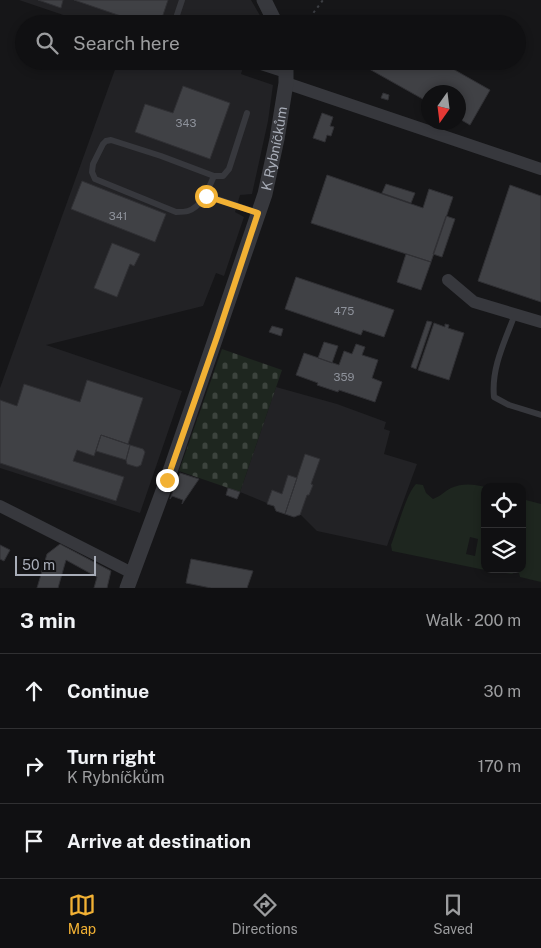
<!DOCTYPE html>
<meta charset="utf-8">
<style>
body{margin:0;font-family:"Public Sans",sans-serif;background:#1e1e20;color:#f1f3f6}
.controls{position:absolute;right:15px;bottom:15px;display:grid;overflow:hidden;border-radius:10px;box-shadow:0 2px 8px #0003}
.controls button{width:45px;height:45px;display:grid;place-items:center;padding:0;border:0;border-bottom:1px solid #303032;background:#101012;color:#f1f3f6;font:25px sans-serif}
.compass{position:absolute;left:421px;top:85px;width:45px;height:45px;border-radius:50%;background:#101012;box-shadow:0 2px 8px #0003;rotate:194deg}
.scale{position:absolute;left:15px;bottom:12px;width:81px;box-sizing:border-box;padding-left:5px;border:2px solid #a8adb8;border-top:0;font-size:14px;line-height:18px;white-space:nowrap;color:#a8adb8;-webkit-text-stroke:4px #111113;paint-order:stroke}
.stop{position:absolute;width:15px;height:15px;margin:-11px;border:4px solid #f2b134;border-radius:50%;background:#fff}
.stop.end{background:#f2b134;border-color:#fff;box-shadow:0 1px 5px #0008}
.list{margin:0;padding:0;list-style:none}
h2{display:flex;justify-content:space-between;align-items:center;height:65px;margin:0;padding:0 20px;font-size:21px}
h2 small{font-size:16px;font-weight:400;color:#9c9d9f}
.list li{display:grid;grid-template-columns:32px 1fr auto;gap:15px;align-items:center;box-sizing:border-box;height:75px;padding:0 20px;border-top:1px solid #303032}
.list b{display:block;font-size:19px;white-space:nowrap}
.list p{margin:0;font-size:16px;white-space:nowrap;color:#9c9d9f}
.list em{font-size:16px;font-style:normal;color:#9c9d9f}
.icon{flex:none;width:28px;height:28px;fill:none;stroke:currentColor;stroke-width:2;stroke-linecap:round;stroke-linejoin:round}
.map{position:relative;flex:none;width:541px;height:588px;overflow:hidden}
.search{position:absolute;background:#101012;box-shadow:0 2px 8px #0003;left:15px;right:15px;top:15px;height:55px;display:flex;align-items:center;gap:12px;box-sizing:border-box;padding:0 18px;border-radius:28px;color:#9c9d9f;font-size:19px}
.sheet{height:290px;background:#101012}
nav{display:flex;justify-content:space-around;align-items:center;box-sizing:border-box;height:70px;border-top:1px solid #303032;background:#101012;font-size:14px;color:#9c9d9f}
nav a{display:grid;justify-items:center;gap:2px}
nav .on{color:#f2b134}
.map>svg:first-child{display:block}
.built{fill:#222225}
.green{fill:#1e261f;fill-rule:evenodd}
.cemetery{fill:url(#cemetery-stones)}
.building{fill:#404145;stroke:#303034}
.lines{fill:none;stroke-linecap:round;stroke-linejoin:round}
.path{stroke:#3d3f44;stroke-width:2;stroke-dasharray:2.5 4;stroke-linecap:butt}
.service{stroke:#37383d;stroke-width:6}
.minor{stroke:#37383d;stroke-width:12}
.tertiary{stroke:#37383d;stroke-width:15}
.route{stroke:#f2b134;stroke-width:6}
.labels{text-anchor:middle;stroke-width:5;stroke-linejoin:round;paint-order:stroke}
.number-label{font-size:11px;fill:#8e929b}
.street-label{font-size:14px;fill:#a8adb8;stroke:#111113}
</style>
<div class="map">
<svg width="541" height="588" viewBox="0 0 541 588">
<defs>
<pattern id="cemetery-stones" width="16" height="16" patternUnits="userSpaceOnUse" patternTransform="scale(1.25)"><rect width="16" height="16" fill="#1e261f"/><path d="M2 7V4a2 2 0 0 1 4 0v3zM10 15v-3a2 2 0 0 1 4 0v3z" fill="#3c433d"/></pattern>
</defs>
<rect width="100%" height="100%" fill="#161618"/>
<path class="built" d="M 19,0 L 251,0 L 265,24 L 90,24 Z
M 112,61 L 245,61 L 241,74 L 273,85 L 268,121 L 252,194 L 240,195 L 235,212 L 244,217 L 224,276 L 216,273 L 203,306 L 46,345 L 182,391 L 140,513 L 0,468 L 0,388 L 117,64 Z
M 276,387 L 337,404 L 386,422 L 384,429 L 390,431 L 384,454 L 417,464 L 387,546 L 317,531 L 301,515 L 299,514 L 294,517 L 277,511 L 274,506 L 240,492 Z"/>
<path class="green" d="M 416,484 L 423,485 L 426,493 L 433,499 C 441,496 445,491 451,488 C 462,483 474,484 485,487 L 485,569 L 522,569 L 522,499 L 541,504 L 541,582 L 520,577 L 519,573 L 516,572 L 512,574 L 480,569 L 392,551 L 391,545 C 397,530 406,494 416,484 ZM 470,537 L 478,539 L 475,556 L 466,554 Z"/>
<path class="cemetery" d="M 222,349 L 282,370 L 240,492 L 179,471 Z"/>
<path class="building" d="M 38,0 L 63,0 L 61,8 Z
M 74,0 L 168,0 L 160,24 L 144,24 Z
M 339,17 L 350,24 L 335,24 Z
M 361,18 L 371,24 L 358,24 Z
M 355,61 L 439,61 L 490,90 L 470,125 L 458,118 L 458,92 L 428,92 L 428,102 Z
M 183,86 L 230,103 L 210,159 L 135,132 L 145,104 L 173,113 Z
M 383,93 L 389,95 L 388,100 L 381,98 Z
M 322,113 L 333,117 L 330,126 L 334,127 L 331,136 L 327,135 L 325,142 L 313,138 Z
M 327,175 L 423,208 L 429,189 L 453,197 L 431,262 L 311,223 Z
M 82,181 L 166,214 L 155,242 L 71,209 Z
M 386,184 L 415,193 L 411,203 L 382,193 Z
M 510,185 L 541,196 L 541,302 L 478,281 Z
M 446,216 L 455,219 L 442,257 L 433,254 Z
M 112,243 L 140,254 L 134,266 L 130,264 L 117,297 L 94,288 Z
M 406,254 L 431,262 L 421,290 L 397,282 Z
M 296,277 L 394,310 L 384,337 L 363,330 L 361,335 L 285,309 Z
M 427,321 L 432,322 L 416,369 L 411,367 Z
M 434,323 L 445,327 L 445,324 L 449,325 L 448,328 L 464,333 L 449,380 L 418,370 Z
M 272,326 L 283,329 L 281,336 L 269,332 Z
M 324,342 L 338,346 L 332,363 L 318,358 Z
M 356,344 L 365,347 L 362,355 L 378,360 L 372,378 L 382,382 L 375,402 L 339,390 L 338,392 L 317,385 L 318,383 L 296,375 L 304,353 L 339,365 L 344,351 L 352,354 Z
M 87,380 L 143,398 L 128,444 L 101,435 L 94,456 L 77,450 L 73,461 L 124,477 L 116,501 L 0,463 L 0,400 L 17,406 L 24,384 L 80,402 Z
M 101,435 L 130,445 L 126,460 L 96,451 Z
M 130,445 L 143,449 L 145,452 L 141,465 L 137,467 L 127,464 L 126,460 Z
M 305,454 L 320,459 L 311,484 L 313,485 L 309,495 L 307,495 L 300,515 L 299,515 L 294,517 L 285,514 Z
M 180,473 L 199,479 L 182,504 L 183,500 L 172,496 L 170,499 Z
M 288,475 L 297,478 L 285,514 L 276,511 L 274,506 L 267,504 L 272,490 L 282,494 Z
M 228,488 L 240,492 L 237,499 L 226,495 Z
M 60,544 L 111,571 L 107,588 L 94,588 L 97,577 L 66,560 L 58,588 L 37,588 L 47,554 Z
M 0,545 L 10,550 L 4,561 L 0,559 Z
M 191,559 L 253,571 L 247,588 L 211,588 L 186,583 Z"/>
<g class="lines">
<path class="path" d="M 307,24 L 311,16 L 323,0"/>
<path class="service" d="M 174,24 L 182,0
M 242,61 L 285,75
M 214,176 C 208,189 203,206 188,211 C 185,212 180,212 176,212 L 95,179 L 92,172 L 93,164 L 103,144 L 106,141 L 111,140 L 161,156 L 214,176 L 223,176 L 229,169 L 247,113
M 206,195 L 258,213
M 515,314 C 505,341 491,368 494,397 L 509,405 L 541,415"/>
<path class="minor" d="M 286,83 L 541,169
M 448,280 L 474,302 L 541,322
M 0,506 L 132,573"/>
<g class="tertiary">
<path d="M 264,0 L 276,24"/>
<path id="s1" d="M 127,588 L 167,480 L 265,194 L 277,139 L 286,83 L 286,61"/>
</g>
</g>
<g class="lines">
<path class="route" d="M 167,480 L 217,337 L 258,213 L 206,196"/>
</g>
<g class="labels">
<g class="number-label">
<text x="186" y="127">343</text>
<text x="118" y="220">341</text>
<text x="344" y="315">475</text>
<text x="344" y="381">359</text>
</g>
<g class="street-label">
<text dy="5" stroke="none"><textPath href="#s1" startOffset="464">K Rybníčkům</textPath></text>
</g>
</g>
</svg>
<div class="controls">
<button><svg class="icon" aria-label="locate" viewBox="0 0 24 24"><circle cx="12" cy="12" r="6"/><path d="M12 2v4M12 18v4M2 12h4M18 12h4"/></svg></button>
<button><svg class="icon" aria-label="layers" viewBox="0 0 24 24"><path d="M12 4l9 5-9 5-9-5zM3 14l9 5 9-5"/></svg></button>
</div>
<svg class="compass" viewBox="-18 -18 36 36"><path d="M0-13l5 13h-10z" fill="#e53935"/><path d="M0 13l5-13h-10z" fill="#9c9d9f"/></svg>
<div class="scale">50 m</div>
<div class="stop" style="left:206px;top:196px"></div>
<div class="stop end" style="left:167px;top:480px"></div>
<div class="search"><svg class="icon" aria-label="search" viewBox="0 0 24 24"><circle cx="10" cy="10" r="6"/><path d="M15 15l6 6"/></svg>Search here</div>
</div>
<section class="sheet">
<h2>3 min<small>Walk · 200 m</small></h2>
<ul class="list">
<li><svg class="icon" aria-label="ahead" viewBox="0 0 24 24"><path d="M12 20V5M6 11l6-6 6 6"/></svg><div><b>Continue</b></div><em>30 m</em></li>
<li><svg class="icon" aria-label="right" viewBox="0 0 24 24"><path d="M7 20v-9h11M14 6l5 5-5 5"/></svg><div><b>Turn right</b><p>K Rybníčkům</p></div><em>170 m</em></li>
<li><svg class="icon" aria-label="arrive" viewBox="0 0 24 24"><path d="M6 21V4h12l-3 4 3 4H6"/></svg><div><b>Arrive at destination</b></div></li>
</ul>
</section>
<nav>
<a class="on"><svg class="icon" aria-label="map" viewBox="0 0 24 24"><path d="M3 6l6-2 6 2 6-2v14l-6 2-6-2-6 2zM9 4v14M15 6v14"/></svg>Map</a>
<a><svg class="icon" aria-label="directions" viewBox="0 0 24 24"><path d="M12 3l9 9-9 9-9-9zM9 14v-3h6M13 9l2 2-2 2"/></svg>Directions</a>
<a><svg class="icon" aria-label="saved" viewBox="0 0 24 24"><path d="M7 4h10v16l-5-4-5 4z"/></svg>Saved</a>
</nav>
